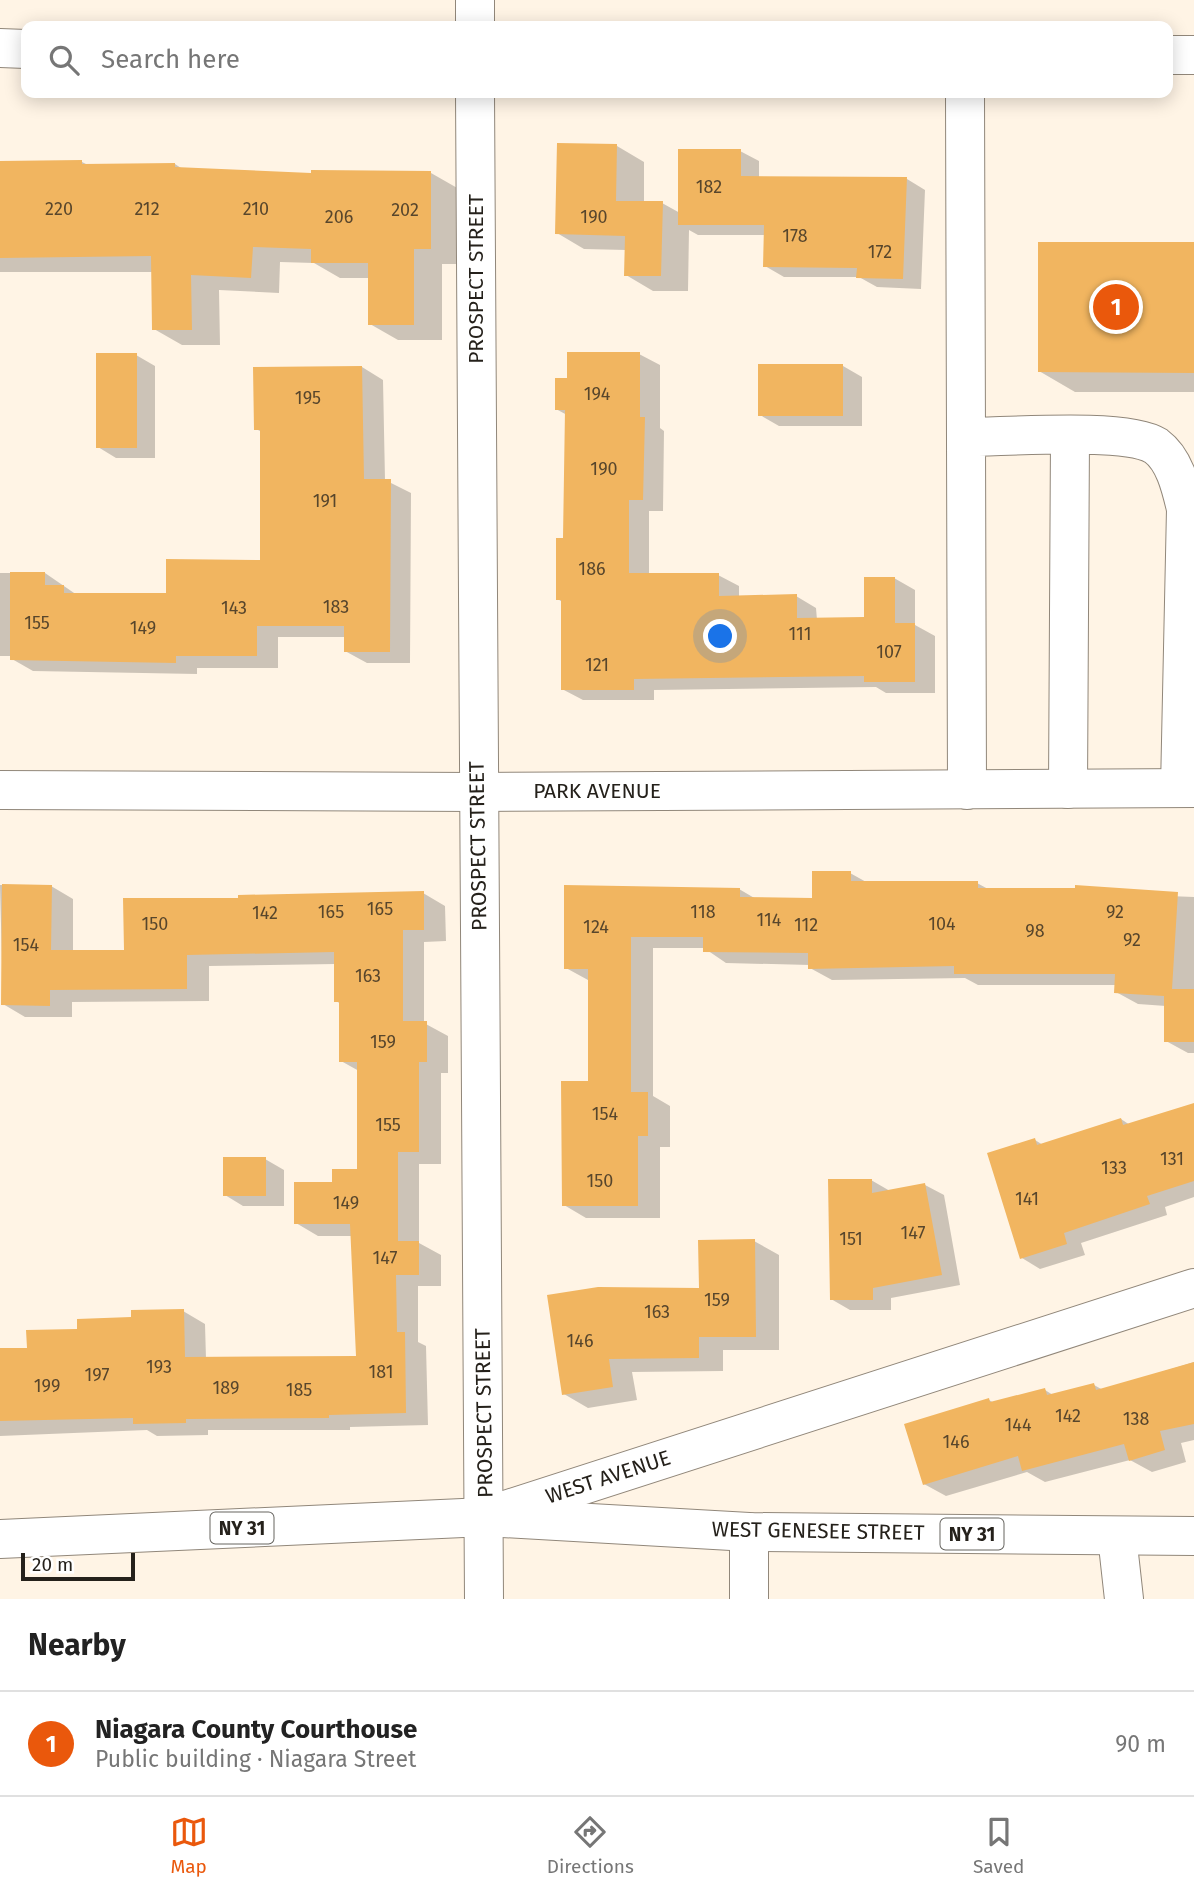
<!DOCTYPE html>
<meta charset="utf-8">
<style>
body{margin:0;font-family:"Fira Sans",sans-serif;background:#f2f2f2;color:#222}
.scale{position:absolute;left:21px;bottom:18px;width:114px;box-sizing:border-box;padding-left:7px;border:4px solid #25211b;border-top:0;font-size:19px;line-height:24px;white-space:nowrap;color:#25211b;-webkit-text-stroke:5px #fff;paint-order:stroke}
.you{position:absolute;left:721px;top:637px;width:24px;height:24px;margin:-18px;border:5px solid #fff;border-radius:50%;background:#1a73e8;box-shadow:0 0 0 10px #1a73e833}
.badge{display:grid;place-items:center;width:46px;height:46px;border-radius:50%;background:#ea580c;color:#fff;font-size:23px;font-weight:700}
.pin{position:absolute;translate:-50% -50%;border:4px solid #fff;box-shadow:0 2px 7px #0006}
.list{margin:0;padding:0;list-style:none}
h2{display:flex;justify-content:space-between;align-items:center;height:91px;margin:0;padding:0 28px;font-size:30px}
h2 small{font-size:23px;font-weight:400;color:#767676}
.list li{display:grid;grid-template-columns:46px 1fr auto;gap:21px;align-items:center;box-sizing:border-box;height:105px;padding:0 28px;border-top:2px solid #e0e0e0}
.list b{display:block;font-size:26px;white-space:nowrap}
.list p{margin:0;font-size:23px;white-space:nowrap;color:#767676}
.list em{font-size:23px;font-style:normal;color:#767676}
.icon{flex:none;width:38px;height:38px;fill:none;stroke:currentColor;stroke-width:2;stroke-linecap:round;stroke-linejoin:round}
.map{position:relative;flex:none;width:1194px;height:1599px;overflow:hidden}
.search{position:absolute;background:#fff;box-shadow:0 4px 18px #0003;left:21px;right:21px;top:21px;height:77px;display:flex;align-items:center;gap:18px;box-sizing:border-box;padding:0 24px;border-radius:14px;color:#767676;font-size:26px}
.sheet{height:196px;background:#fff}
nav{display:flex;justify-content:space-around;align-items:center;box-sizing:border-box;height:98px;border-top:2px solid #e0e0e0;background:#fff;font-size:19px;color:#767676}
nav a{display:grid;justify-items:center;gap:4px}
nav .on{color:#ea580c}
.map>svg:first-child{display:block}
.shadow{fill:#0003}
.building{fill:#f1b560}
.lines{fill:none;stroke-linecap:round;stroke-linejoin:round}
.minor-casing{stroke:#91877a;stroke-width:40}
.major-casing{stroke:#91877a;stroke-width:40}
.highway-casing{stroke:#91877a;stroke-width:40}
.minor{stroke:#fff;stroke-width:38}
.major{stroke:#fff;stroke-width:38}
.highway{stroke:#fff;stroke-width:38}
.labels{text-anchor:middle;stroke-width:5;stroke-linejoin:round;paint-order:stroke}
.number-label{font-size:18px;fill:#58462c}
.shield{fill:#fff;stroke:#66645f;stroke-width:2}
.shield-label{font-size:19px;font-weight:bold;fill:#25211b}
.street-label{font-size:21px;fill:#25211b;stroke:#fff}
</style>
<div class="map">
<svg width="1194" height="1599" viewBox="0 0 1194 1599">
<rect width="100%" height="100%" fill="#fff4e5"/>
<path class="shadow" d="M 617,146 L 644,162 L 644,203 L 662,203 L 680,213 L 740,151 L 759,161 L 759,177 L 907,179 L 925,190 L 921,289 L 877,287 L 859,277 L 784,277 L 765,266 L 765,235 L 698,235 L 689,230 L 688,291 L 653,291 L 626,275 L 626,250 L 584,249 L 557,233 Z
M 82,162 L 88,165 L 175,164 L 184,170 L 312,175 L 431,173 L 459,189 L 459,264 L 442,264 L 442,340 L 398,340 L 370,324 L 370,278 L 340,278 L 314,263 L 280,262 L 279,293 L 219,290 L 220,345 L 182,345 L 154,329 L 153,272 L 0,272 L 0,163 Z
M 1194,244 L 1194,392 L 1075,392 L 1039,371 Z
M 639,354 L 660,365 L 660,428 L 664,431 L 663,511 L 649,511 L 649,575 L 718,575 L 739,586 L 739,597 L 796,596 L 816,608 L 817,620 L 866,619 L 894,578 L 915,590 L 915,625 L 935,636 L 935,693 L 886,693 L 876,687 L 654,690 L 654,700 L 583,700 L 562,689 L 562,602 L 558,599 L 565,539 L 567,415 L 556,409 L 569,379 Z
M 136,355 L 155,366 L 155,458 L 116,458 L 98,447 Z
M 843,366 L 862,377 L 862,426 L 779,426 L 760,415 Z
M 362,367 L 383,380 L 385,480 L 411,493 L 410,663 L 367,663 L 345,651 L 345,637 L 278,637 L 278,668 L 197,668 L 197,674 L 33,671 L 12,659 L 12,656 L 0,656 L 0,573 L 45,573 L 77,595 L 168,595 L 262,562 L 262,432 L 256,429 Z
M 850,873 L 868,883 L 977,883 L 988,889 L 1194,897 L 1194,1053 L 1188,1053 L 1166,1041 L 1166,1006 L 1138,1004 L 1116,992 L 1116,985 L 978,985 L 965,978 L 832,980 L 810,968 L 810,965 L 726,963 L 704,948 L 653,948 L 653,1096 L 670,1106 L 670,1147 L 660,1147 L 660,1218 L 586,1218 L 564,1205 L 590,1082 L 588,980 L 566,968 L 566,887 L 739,889 L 756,899 L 813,900 Z
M 0,885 L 51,886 L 73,899 L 73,952 L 126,952 L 240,900 L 423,893 L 445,906 L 446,941 L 424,942 L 424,1023 L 448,1036 L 448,1073 L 441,1073 L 441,1164 L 419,1164 L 419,1243 L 441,1255 L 441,1286 L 418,1286 L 418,1342 L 426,1346 L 428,1425 L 350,1427 L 350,1430 L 208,1430 L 208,1435 L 157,1436 L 147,1430 L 0,1436 L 0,1349 L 29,1349 L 79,1330 L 183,1311 L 205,1324 L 206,1359 L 358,1358 L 352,1236 L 318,1236 L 296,1223 L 333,1183 L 359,1171 L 359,1071 L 341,1061 L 341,1004 L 336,1001 L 336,964 L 209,966 L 209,1001 L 72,1002 L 72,1017 L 25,1017 L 3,1004 Z
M 1194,1105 L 1194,1197 L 1165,1207 L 1167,1215 L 1081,1243 L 1085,1255 L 1040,1269 L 1022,1258 L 1035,1140 L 1043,1145 L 1121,1119 L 1130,1125 Z
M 265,1159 L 284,1170 L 284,1206 L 243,1206 L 225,1195 Z
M 871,1180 L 890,1191 L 925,1185 L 944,1195 L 960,1285 L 891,1298 L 891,1310 L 850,1310 L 831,1299 Z
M 754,1241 L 779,1255 L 779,1350 L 723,1350 L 723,1371 L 632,1372 L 637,1400 L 588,1408 L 564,1394 L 549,1296 L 700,1290 Z
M 1194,1362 L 1194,1440 L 1181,1443 L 1186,1462 L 1152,1472 L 1130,1460 L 1045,1482 L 1027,1472 L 946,1496 L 924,1484 L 989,1400 L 994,1403 L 1045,1390 L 1053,1395 L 1094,1385 L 1103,1390 Z"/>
<path class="building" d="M 557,143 L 617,144 L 616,201 L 663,201 L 661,276 L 624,276 L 625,236 L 555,234 Z
M 678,149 L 741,149 L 741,176 L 907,177 L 903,279 L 856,278 L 857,268 L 763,267 L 764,225 L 678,225 Z
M 82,160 L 82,164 L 175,163 L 175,167 L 311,173 L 311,170 L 431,171 L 431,249 L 414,249 L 414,325 L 368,325 L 368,263 L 311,263 L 311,249 L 253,247 L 251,278 L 191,275 L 192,330 L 152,330 L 151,256 L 0,258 L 0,161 Z
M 1038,242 L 1194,242 L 1194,373 L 1038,372 Z
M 567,352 L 640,352 L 640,417 L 645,417 L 643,500 L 629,500 L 629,573 L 719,573 L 719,596 L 797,594 L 797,618 L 864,617 L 864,577 L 895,577 L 895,623 L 915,623 L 915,682 L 864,682 L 864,676 L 634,679 L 634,690 L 561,690 L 561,600 L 556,600 L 556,538 L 563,538 L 565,410 L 555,410 L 555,378 L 567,378 Z
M 96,353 L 137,353 L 137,448 L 96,448 Z
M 758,364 L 843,364 L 843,416 L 758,416 Z
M 362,366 L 364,479 L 391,479 L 390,652 L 344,652 L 344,626 L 257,626 L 257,656 L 176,656 L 176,663 L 10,660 L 10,572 L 45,572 L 45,585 L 64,585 L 64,593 L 166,593 L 166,559 L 260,560 L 260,430 L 254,430 L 253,367 Z
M 812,871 L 851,871 L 851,881 L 978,881 L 978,888 L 1075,888 L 1075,885 L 1178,892 L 1172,989 L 1194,989 L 1194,1042 L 1164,1042 L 1164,996 L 1114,993 L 1115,974 L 954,974 L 954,966 L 808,969 L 808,953 L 703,952 L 703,937 L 631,937 L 631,1092 L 648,1092 L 648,1136 L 638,1136 L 638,1206 L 562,1206 L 561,1081 L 588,1081 L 588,969 L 564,969 L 564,885 L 740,888 L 740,897 L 812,898 Z
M 2,884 L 52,885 L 51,950 L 124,950 L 123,898 L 238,898 L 238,895 L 424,891 L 424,930 L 403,930 L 403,1021 L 427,1021 L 427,1062 L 419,1062 L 419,1152 L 398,1152 L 398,1241 L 419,1241 L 419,1275 L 396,1275 L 397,1332 L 405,1332 L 406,1413 L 329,1415 L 329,1418 L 186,1419 L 186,1423 L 133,1424 L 133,1418 L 0,1421 L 0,1348 L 27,1348 L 26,1330 L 77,1329 L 77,1319 L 131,1317 L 131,1310 L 184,1309 L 185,1357 L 356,1356 L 350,1224 L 294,1224 L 294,1182 L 332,1182 L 332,1169 L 357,1169 L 357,1062 L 339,1062 L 339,1002 L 334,1002 L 334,952 L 187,955 L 187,989 L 50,990 L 50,1006 L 1,1005 Z
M 1194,1103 L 1194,1181 L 1147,1196 L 1150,1204 L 1064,1233 L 1067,1244 L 1020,1259 L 987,1153 L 1035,1138 L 1037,1145 L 1121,1118 L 1123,1125 Z
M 223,1157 L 266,1157 L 266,1196 L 223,1196 Z
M 828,1179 L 872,1179 L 872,1193 L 925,1183 L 942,1275 L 873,1288 L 873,1300 L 830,1300 Z
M 755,1239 L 756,1337 L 699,1337 L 699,1358 L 609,1359 L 613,1387 L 562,1395 L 547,1295 L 598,1287 L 699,1288 L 698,1240 Z
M 1194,1362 L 1194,1424 L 1160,1431 L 1165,1450 L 1129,1461 L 1124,1444 L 1022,1471 L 1018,1456 L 923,1485 L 904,1424 L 989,1398 L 990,1402 L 1045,1388 L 1047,1395 L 1094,1383 L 1096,1390 Z"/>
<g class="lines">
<defs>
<path id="minor" d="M 475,26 L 475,0
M 0,48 L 26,49
M 1168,55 L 1194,55
M 475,93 L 484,1599
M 965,93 L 967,790
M 966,437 C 1005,437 1127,427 1156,446 C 1175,460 1181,488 1186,509 L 1180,788
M 1068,789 L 1070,437
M 1117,1536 L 1124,1599
M 749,1599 L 749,1532"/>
<path id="major" d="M 0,790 L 477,792 L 1194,788
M 487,1516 L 1194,1288"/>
<path id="highway" d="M 0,1539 L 485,1517 L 749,1532 L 1194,1536"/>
</defs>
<use href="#minor" class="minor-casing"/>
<use href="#major" class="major-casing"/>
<use href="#highway" class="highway-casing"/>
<use href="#minor" class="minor"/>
<use href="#major" class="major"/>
<use href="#highway" class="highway"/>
</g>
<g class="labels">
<g class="number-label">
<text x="709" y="193">182</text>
<text x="59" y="215">220</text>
<text x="147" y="215">212</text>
<text x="256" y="215">210</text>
<text x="405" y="216">202</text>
<text x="339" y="223">206</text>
<text x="594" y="223">190</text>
<text x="795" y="242">178</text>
<text x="880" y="258">172</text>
<text x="597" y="400">194</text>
<text x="308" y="404">195</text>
<text x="604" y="475">190</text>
<text x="325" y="507">191</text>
<text x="592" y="575">186</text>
<text x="336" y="613">183</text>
<text x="234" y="614">143</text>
<text x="37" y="629">155</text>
<text x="143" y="634">149</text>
<text x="800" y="640">111</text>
<text x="889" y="658">107</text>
<text x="597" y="671">121</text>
<text x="380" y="915">165</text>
<text x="331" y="918">165</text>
<text x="703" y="918">118</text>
<text x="1115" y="918">92</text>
<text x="265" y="919">142</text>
<text x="769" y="926">114</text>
<text x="155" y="930">150</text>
<text x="942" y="930">104</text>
<text x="806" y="931">112</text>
<text x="596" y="933">124</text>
<text x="1035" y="937">98</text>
<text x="1132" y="946">92</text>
<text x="26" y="951">154</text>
<text x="368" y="982">163</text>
<text x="383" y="1048">159</text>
<text x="605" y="1120">154</text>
<text x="388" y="1131">155</text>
<text x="1172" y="1165">131</text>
<text x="1114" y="1174">133</text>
<text x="600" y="1187">150</text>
<text x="1027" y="1205">141</text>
<text x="346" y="1209">149</text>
<text x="913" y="1239">147</text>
<text x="851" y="1245">151</text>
<text x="385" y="1264">147</text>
<text x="717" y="1306">159</text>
<text x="657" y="1318">163</text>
<text x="580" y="1347">146</text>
<text x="159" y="1373">193</text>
<text x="381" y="1378">181</text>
<text x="97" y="1381">197</text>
<text x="47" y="1392">199</text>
<text x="226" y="1394">189</text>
<text x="299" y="1396">185</text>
<text x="1068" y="1422">142</text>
<text x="1136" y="1425">138</text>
<text x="1018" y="1431">144</text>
<text x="956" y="1448">146</text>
</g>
<g class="shield">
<rect x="210.5" y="1512.5" width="63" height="31" rx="5"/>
<rect x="940.5" y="1518.5" width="63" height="31" rx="5"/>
</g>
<g class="shield-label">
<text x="242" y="1535">NY 31</text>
<text x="972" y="1541">NY 31</text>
</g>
<g class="street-label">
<text transform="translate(476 279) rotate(-90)" y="7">PROSPECT STREET</text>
<text x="597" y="798">PARK AVENUE</text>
<text transform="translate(478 846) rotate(-91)" y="7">PROSPECT STREET</text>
<text transform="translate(484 1413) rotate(-91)" y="7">PROSPECT STREET</text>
<text transform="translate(608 1477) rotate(-18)" y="7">WEST AVENUE</text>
<text transform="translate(818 1531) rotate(1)" y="7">WEST GENESEE STREET</text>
</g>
</g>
</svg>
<div class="scale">20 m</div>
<div class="you"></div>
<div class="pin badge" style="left:1116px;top:307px">1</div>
<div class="search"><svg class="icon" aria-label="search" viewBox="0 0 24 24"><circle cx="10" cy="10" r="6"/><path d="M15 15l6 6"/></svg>Search here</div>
</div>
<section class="sheet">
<h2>Nearby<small></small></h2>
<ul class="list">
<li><span class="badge">1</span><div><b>Niagara County Courthouse</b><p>Public building · Niagara Street</p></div><em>90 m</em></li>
</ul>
</section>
<nav>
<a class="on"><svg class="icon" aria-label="map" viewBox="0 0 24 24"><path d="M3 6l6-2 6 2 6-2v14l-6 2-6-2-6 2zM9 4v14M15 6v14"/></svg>Map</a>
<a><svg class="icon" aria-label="directions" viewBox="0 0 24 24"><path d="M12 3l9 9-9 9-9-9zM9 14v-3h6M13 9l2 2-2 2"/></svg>Directions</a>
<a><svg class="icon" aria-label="saved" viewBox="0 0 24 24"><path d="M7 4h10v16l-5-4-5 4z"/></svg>Saved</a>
</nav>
